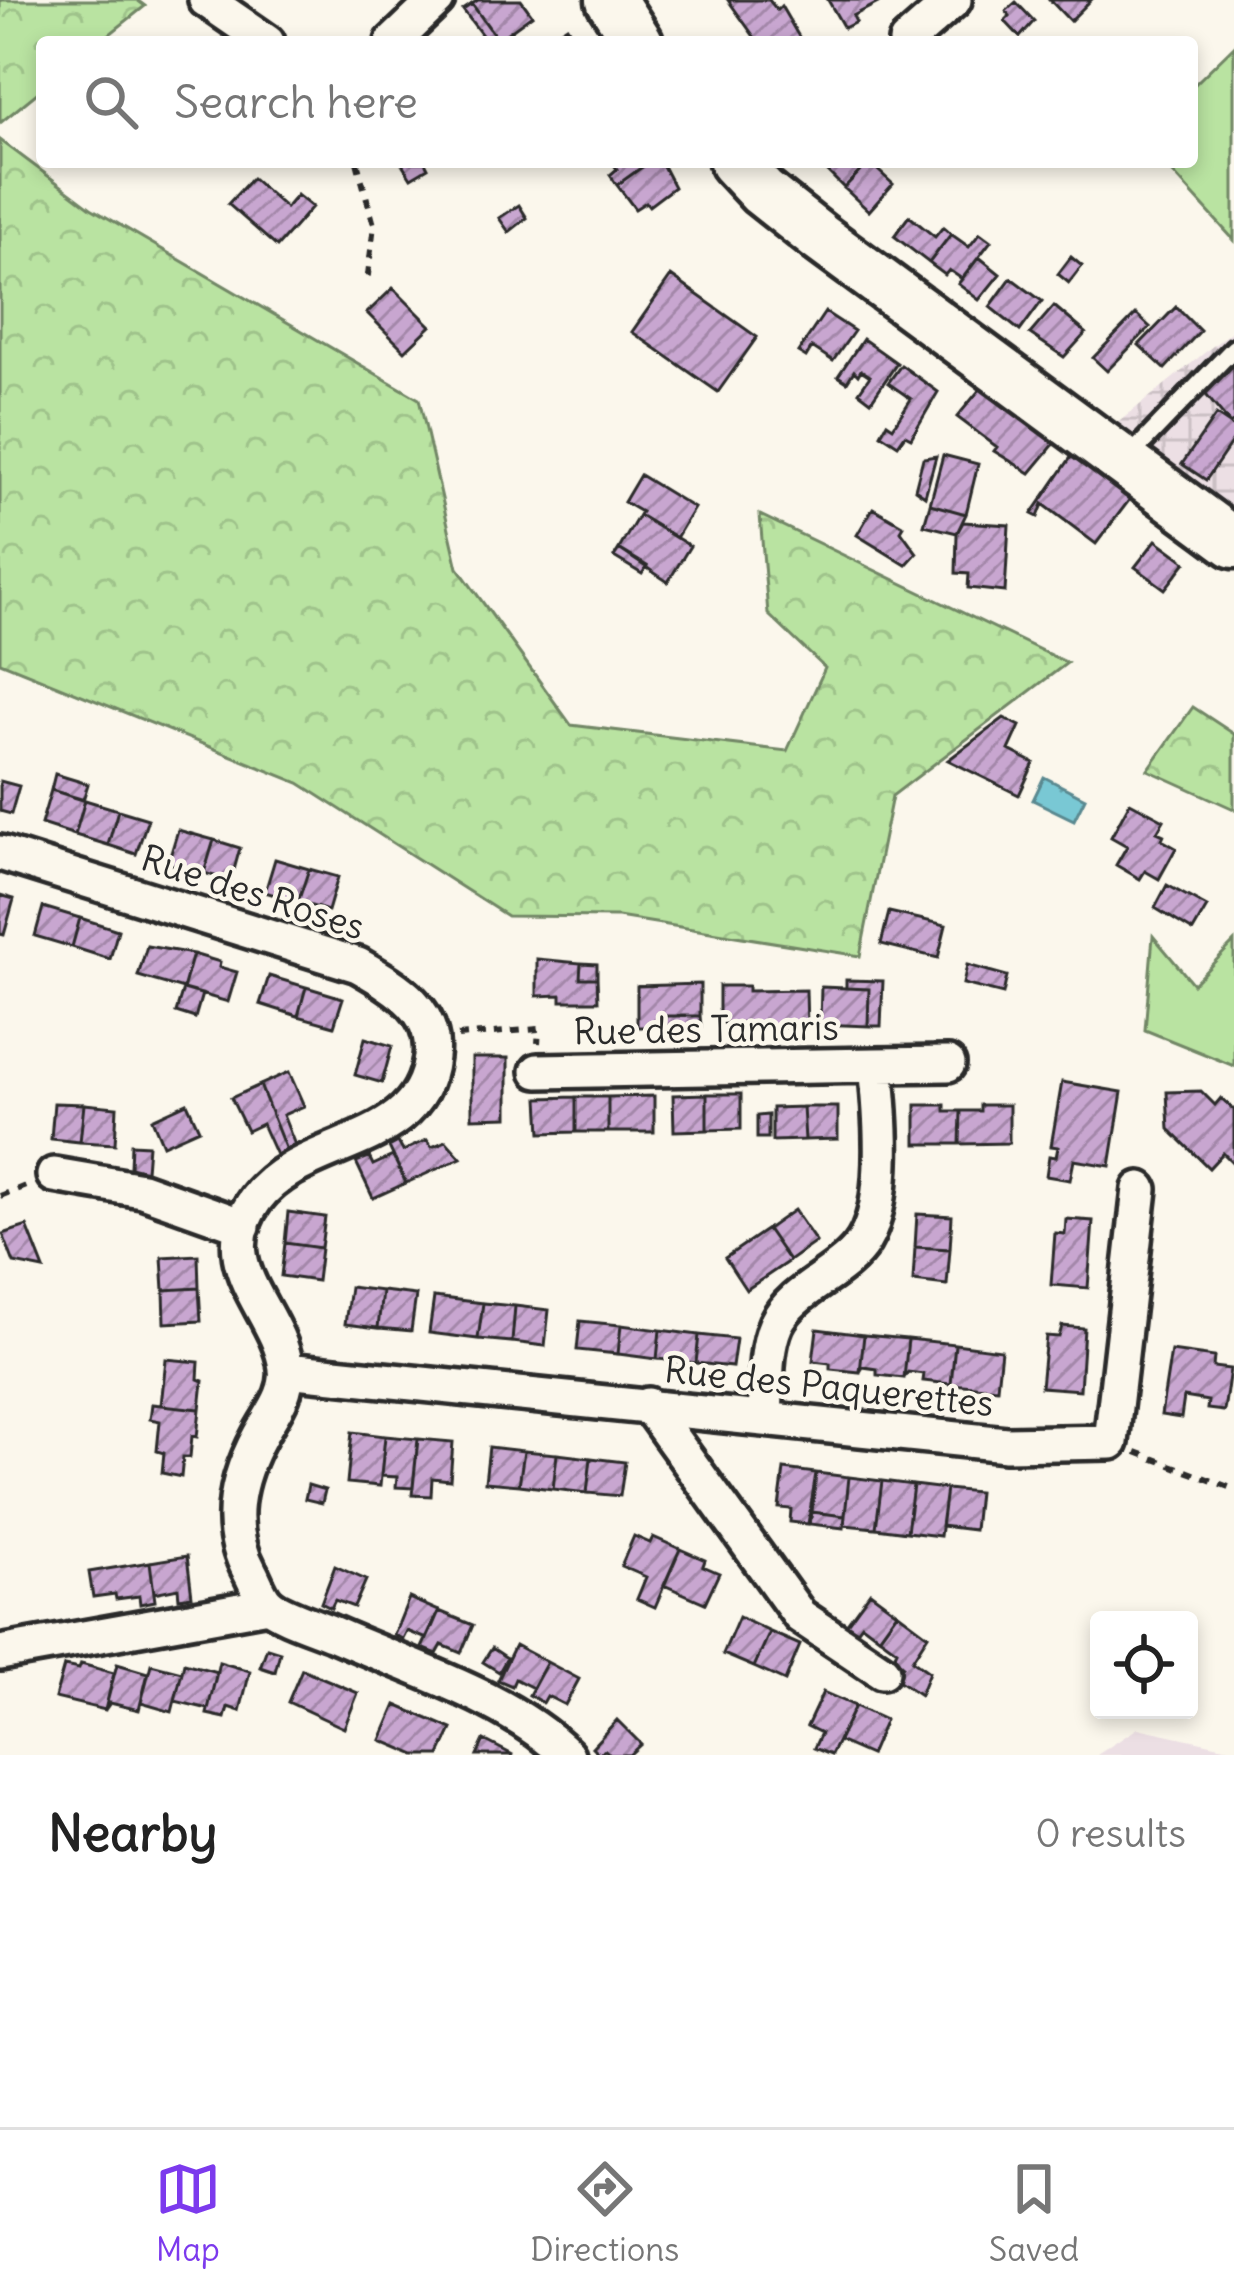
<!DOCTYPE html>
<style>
body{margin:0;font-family:Delius,sans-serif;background:#f6f6f6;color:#222}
.controls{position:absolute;right:36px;bottom:36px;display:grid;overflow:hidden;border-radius:12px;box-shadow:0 6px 18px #0003}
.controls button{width:108px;height:108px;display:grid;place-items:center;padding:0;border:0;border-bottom:3px solid #e0e0e0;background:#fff;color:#222;font:60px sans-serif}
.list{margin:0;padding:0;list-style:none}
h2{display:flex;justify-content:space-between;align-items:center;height:156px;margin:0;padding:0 48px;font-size:51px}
h2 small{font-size:39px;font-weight:400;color:#767676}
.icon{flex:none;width:66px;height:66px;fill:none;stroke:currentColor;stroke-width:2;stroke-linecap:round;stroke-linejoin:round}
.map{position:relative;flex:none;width:1234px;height:1755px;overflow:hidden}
.search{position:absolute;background:#fff;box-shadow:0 6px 18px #0003;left:36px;right:36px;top:36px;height:132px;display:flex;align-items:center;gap:30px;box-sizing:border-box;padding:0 42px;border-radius:12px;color:#767676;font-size:45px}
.sheet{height:372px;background:#fff}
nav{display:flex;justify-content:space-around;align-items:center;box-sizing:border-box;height:168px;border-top:3px solid #e0e0e0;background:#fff;font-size:33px;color:#767676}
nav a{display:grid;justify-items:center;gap:6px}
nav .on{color:#7c3aed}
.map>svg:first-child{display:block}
.built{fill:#ecdfe4}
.industrial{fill:url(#industrial-grid)}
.grass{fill:#b9e3a1;stroke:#728766;stroke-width:3}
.forest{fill:url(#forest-crowns);stroke:#728766;stroke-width:3}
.water{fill:url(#water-ripples);stroke:#5a8990;stroke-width:3}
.building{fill:url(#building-hatch);stroke:#2b2b2b;stroke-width:3}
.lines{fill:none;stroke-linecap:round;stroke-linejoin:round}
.lane-casing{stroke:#2b2b2b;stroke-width:26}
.street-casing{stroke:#2b2b2b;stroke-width:42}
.secondary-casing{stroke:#2b2b2b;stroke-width:57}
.path{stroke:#2b2b2b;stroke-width:6;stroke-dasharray:9 9;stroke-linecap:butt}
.lane{stroke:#fbf7ec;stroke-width:16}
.street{stroke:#fbf7ec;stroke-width:33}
.secondary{stroke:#fbf7ec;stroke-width:48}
.labels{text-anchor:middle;stroke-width:9;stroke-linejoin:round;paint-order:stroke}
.street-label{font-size:36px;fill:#2b2b2b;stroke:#fbf7ec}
</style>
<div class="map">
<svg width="1234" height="1755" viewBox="0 0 1234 1755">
<defs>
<pattern id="industrial-grid" width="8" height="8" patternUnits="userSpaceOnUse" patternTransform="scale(3)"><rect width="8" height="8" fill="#ecdfe4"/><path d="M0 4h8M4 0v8" fill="none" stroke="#cbc0c4"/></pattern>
<pattern id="forest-crowns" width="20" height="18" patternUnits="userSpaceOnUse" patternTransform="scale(3)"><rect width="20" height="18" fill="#b9e3a1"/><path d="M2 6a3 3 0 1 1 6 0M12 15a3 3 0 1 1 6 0" fill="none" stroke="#9fc38b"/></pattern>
<pattern id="water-ripples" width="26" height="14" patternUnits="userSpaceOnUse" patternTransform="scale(3)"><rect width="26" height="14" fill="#79c8d4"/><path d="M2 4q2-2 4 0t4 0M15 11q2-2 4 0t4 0" fill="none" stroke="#63a3ac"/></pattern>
<pattern id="building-hatch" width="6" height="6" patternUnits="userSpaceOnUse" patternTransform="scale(3)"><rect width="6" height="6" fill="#c8a6d0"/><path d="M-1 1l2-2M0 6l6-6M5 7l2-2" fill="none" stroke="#a387a9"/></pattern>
</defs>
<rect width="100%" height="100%" fill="#fbf7ec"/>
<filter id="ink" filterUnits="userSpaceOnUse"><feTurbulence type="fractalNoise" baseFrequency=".00833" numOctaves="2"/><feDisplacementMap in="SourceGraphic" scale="24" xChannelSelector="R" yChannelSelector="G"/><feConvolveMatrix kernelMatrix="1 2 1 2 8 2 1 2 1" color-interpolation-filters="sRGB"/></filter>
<g filter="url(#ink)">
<path class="built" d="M 1138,1728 L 1234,1749 L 1234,1755 L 1097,1755 Z"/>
<path class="industrial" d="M 1234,329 L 1234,513 L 1115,425 Z"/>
<path class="grass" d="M 1234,46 L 1234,240 L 1163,162 L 1192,162 L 1192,87 Z
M 1153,936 L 1193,984 L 1234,942 L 1234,1066 L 1145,1030 Z"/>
<path class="forest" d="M 0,0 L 137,0 L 145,6 L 100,42 L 42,42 L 42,89 L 0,123 Z
M 0,140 L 91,208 L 419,399 L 458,568 L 571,725 L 787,751 L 825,668 L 768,614 L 760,515 L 1067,663 L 892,796 L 860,956 L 618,917 L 507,916 L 299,783 L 0,662 Z
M 1193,707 L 1234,734 L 1234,809 L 1148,770 Z"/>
<path class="water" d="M 1044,777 L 1085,798 L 1074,820 L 1033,800 Z"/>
<path class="building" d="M 478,0 L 521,0 L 532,15 L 498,40 L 472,4 Z
M 728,0 L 769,0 L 777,10 L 781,6 L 802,42 L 758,42 Z
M 828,0 L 877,0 L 878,3 L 853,16 L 856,22 L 844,28 Z
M 1050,0 L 1091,0 L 1070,21 Z
M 1016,2 L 1034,21 L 1020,37 L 1005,21 L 1010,16 L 1006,11 Z
M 472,4 L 498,40 L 496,42 L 487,42 L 463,10 Z
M 567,26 L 577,42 L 542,42 Z
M 401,162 L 425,162 L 428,168 L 411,178 Z
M 612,162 L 649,162 L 617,185 L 610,175 L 617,169 Z
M 649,162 L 661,162 L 674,187 L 649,206 L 646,202 L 635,209 L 617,185 Z
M 826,162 L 869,162 L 844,188 L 822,166 Z
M 869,162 L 893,184 L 869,211 L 844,188 Z
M 252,178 L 286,208 L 297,195 L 312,207 L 277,247 L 228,204 Z
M 519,205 L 527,218 L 509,232 L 499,218 Z
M 909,216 L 935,237 L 943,227 L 951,234 L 929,263 L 894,236 Z
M 980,233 L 991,241 L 962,279 L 949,270 L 945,275 L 929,263 L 951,234 L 969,247 Z
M 979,257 L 1000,274 L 979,300 L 958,284 Z
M 1071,257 L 1082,266 L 1069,283 L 1058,274 Z
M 671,276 L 757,337 L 718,392 L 632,332 Z
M 1011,278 L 1042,301 L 1020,331 L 990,307 Z
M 393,288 L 431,326 L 405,351 L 367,313 Z
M 1054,306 L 1086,333 L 1064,357 L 1030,334 Z
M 1176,307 L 1200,331 L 1165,369 L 1139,345 Z
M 825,312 L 854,331 L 833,361 L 812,347 L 806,357 L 798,352 Z
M 1136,314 L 1150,327 L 1107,371 L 1093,358 Z
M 863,339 L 897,363 L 871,401 L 859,392 L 870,376 L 861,370 L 858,375 L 854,371 L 847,382 L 838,376 Z
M 1234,363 L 1234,421 L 1230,424 L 1202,390 Z
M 901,365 L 938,392 L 911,438 L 905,435 L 898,445 L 881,434 L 887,423 L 893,427 L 911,399 L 888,383 Z
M 981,388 L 1055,443 L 1030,473 L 994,451 L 997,447 L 957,417 Z
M 1216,415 L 1234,427 L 1234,439 L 1206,480 L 1182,464 Z
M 943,455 L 978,464 L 966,514 L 930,504 Z
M 936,456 L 925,496 L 915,489 L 923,458 Z
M 1072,456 L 1130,499 L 1096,544 L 1043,504 L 1038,517 L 1032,514 Z
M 640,475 L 694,508 L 676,538 L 639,515 L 641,512 L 624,502 Z
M 930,504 L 966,514 L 957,533 L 924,525 Z
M 873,508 L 904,526 L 901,531 L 917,553 L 906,565 L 857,535 Z
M 639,515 L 690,546 L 668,582 L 619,549 Z
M 963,522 L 1009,525 L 1005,592 L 968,588 L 969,574 L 956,573 L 957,533 Z
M 1156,540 L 1186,562 L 1165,589 L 1135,567 Z
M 619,549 L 647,566 L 642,574 L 614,557 Z
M 1004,718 L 1020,726 L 1009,750 L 1034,763 L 1019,795 L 948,760 Z
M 55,774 L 88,784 L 83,800 L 51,790 Z
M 0,781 L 19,786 L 11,814 L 0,811 Z
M 51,790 L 85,800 L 75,835 L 41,824 Z
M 85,800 L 118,810 L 108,845 L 75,835 Z
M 1130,802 L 1164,820 L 1157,832 L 1164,835 L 1162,840 L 1176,848 L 1159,879 L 1145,871 L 1140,879 L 1116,865 L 1127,846 L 1111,837 Z
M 118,810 L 148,819 L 136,854 L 108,845 Z
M 178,830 L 214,840 L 204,873 L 168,863 Z
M 214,840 L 240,848 L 231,881 L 204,873 Z
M 275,859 L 309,869 L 298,902 L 265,892 Z
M 309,869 L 338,877 L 328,911 L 298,902 Z
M 1167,885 L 1207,907 L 1193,931 L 1155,908 Z
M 0,895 L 14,899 L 4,935 L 0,934 Z
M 43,907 L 80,918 L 72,947 L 35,936 Z
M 889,912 L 946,925 L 938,958 L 881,944 Z
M 80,918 L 118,930 L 110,959 L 72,947 Z
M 147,946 L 193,954 L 183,989 L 138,976 Z
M 193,954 L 220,962 L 219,967 L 237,972 L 228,1002 L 183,989 Z
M 537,959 L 581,963 L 580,978 L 597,978 L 598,1001 L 561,1001 L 561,995 L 537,996 Z
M 581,963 L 597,964 L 597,978 L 580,978 Z
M 967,965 L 1007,976 L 1003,994 L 963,984 Z
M 269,976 L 306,987 L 298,1016 L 260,1004 Z
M 846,980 L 883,981 L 881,1026 L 868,1026 L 869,989 L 846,988 Z
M 700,984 L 700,1016 L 665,1016 L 665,1027 L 637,1027 L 637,986 Z
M 719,986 L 748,986 L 748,991 L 806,990 L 807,1027 L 748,1028 L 748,1023 L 719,1023 Z
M 306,987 L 343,998 L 334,1026 L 298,1016 Z
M 821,987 L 869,989 L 868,1026 L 820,1024 Z
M 183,989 L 202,994 L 195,1018 L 176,1012 Z
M 665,1016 L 700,1016 L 701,1026 L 665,1027 Z
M 365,1038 L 392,1046 L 382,1083 L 355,1075 Z
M 472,1058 L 508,1058 L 508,1117 L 472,1118 Z
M 289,1072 L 304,1106 L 283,1115 L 295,1145 L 286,1150 L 260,1085 Z
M 1062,1082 L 1122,1092 L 1110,1166 L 1074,1160 L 1070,1180 L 1046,1176 L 1049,1156 L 1056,1157 L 1058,1147 L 1051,1146 Z
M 260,1085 L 286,1150 L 276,1155 L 262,1124 L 247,1131 L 231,1098 Z
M 1201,1091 L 1215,1105 L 1221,1098 L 1234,1110 L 1234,1164 L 1223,1153 L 1209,1168 L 1169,1129 L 1167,1092 Z
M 707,1094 L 707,1130 L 674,1131 L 673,1095 Z
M 707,1094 L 741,1094 L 741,1129 L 707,1130 Z
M 654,1096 L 654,1132 L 608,1132 L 608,1097 Z
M 576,1097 L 608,1097 L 608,1132 L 576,1132 Z
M 576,1097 L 576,1132 L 541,1133 L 539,1098 Z
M 54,1103 L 84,1104 L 80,1142 L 51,1139 Z
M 187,1103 L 199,1129 L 163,1145 L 152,1119 Z
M 84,1104 L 117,1107 L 115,1144 L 80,1142 Z
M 916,1105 L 945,1105 L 945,1111 L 961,1111 L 960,1144 L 916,1144 Z
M 980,1105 L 1009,1105 L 1009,1143 L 960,1144 L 961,1111 L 980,1111 Z
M 803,1107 L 805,1140 L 772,1141 L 772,1108 Z
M 803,1107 L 838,1107 L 838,1139 L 805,1140 Z
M 768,1115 L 768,1138 L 757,1138 L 757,1116 Z
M 427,1140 L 432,1147 L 446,1141 L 461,1158 L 406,1183 L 389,1147 L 398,1142 L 403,1151 Z
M 131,1144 L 148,1145 L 146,1171 L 130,1167 Z
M 393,1156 L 406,1183 L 373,1198 L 356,1162 L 369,1157 L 373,1165 Z
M 794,1210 L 816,1242 L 789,1261 L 767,1229 Z
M 288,1212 L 325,1217 L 321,1248 L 285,1243 Z
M 917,1214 L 952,1216 L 950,1249 L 915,1247 Z
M 1066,1219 L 1093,1221 L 1088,1288 L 1051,1285 L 1055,1233 L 1065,1234 Z
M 27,1226 L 44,1269 L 14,1263 L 3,1234 Z
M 767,1229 L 789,1261 L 746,1290 L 725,1258 Z
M 285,1243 L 321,1248 L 317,1281 L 281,1276 Z
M 915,1247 L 950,1249 L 947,1285 L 913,1281 Z
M 198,1255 L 199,1288 L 164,1290 L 162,1257 Z
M 350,1287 L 382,1291 L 378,1328 L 345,1324 Z
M 199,1288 L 201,1321 L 165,1323 L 164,1290 Z
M 382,1291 L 416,1295 L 411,1331 L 378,1328 Z
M 434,1297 L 483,1303 L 478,1339 L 429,1333 Z
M 483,1303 L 515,1306 L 512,1342 L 478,1339 Z
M 515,1306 L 549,1310 L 545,1346 L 512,1342 Z
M 580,1321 L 621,1325 L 618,1354 L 577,1350 Z
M 621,1325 L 660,1330 L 657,1359 L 618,1354 Z
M 1062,1326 L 1084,1328 L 1080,1390 L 1041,1387 L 1046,1336 L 1059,1337 Z
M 817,1329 L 864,1335 L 860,1372 L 830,1369 L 830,1363 L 813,1361 Z
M 660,1330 L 699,1335 L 696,1363 L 657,1359 Z
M 699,1335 L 736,1339 L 732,1367 L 696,1363 Z
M 864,1335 L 908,1339 L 904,1378 L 877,1375 L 877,1369 L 863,1367 L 860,1372 Z
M 908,1339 L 955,1344 L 951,1384 L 923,1381 L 924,1374 L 908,1372 L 904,1378 Z
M 955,1344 L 1001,1350 L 997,1388 L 951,1384 Z
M 1171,1351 L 1214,1357 L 1213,1367 L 1230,1369 L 1224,1411 L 1207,1409 L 1208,1401 L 1184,1397 L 1181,1418 L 1161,1415 Z
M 166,1359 L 199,1362 L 198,1379 L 203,1381 L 200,1409 L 161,1405 Z
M 152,1404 L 200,1409 L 197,1437 L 192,1436 L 190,1457 L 183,1457 L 181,1477 L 162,1473 L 164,1453 L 157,1451 L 160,1421 L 150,1419 Z
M 352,1432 L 385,1436 L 380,1486 L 347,1483 Z
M 385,1436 L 418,1439 L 413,1488 L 396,1487 L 397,1477 L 381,1476 Z
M 418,1439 L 453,1442 L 450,1480 L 432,1478 L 431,1496 L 412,1495 Z
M 489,1447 L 524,1451 L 519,1485 L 485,1482 Z
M 524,1451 L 557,1454 L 553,1489 L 519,1485 Z
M 557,1454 L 591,1458 L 587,1493 L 553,1489 Z
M 591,1458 L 625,1462 L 620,1496 L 587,1493 Z
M 784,1469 L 816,1473 L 808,1524 L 790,1522 L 791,1509 L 779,1508 Z
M 816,1473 L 849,1477 L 845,1516 L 812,1512 Z
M 849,1477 L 882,1481 L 876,1528 L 844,1525 Z
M 882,1481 L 913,1485 L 907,1532 L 876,1528 Z
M 308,1485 L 325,1490 L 322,1503 L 305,1499 Z
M 913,1485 L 946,1489 L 940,1536 L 907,1532 Z
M 946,1489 L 978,1492 L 974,1530 L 941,1526 Z
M 812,1512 L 845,1516 L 844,1528 L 810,1524 Z
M 634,1536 L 650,1543 L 653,1537 L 680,1549 L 655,1607 L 637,1599 L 646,1577 L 621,1566 Z
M 680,1549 L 705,1560 L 703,1566 L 719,1573 L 705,1603 L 664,1585 Z
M 187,1556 L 192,1596 L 179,1598 L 178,1588 L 154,1593 L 150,1562 Z
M 150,1562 L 155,1601 L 140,1604 L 139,1596 L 116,1599 L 115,1594 L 93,1597 L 89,1572 Z
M 335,1566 L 366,1580 L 354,1607 L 335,1600 L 331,1608 L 321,1603 Z
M 870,1592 L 897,1612 L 879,1637 L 862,1624 L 856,1632 L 846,1625 Z
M 409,1598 L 439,1611 L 427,1639 L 407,1631 L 403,1639 L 394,1635 Z
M 439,1611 L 473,1625 L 461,1653 L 442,1645 L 437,1654 L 422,1648 Z
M 897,1612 L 928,1635 L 912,1660 L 929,1672 L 920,1695 L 895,1678 L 903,1666 L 893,1658 L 897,1650 L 879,1637 Z
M 739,1617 L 770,1632 L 754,1667 L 723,1654 Z
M 770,1632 L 800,1645 L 785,1681 L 754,1667 Z
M 515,1645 L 547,1662 L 533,1688 L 515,1679 L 512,1686 L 498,1680 Z
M 267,1648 L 280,1652 L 275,1672 L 260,1667 Z
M 492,1648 L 507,1658 L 499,1672 L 483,1662 Z
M 219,1662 L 250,1671 L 240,1711 L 228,1707 L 225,1718 L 207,1714 Z
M 547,1662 L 579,1679 L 565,1705 L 547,1696 L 543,1703 L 529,1695 Z
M 184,1663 L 217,1672 L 208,1709 L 175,1701 Z
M 81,1664 L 114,1673 L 105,1710 L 55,1698 L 64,1666 L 79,1669 Z
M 117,1664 L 148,1673 L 139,1710 L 110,1703 L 105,1710 Z
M 151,1664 L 182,1672 L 172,1712 L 141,1703 Z
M 302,1669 L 358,1693 L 344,1728 L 288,1702 Z
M 823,1692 L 855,1706 L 831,1755 L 814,1748 L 821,1733 L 807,1726 Z
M 396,1705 L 452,1729 L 440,1755 L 416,1755 L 381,1740 Z
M 855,1706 L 885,1720 L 870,1755 L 838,1741 Z
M 617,1720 L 641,1744 L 629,1755 L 610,1755 L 605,1750 L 599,1754 L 592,1747 Z
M 484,1740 L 513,1755 L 477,1755 Z"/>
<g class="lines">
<defs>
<path id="lane" d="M 1128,458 L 1234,348"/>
<path id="street" d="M 206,0 L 267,42
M 393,42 L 437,0
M 906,42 L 954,0
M 0,853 L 358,965 C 394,986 437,1009 431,1057 C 421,1150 303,1136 256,1199 C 208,1264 278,1308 286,1368 C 289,1394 271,1414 260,1435 C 236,1479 225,1526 250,1572 C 255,1581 260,1597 268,1604 C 279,1615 318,1627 334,1634 C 408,1667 510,1698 567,1755
M 876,1065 L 948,1064
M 538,1071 L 876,1065 C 881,1112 889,1200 864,1241 C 843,1275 793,1288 776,1324 C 764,1351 767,1388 765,1417
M 54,1175 L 142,1190 L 243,1226
M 286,1370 L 1006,1444 L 1111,1442 L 1140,1189
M 648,1405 L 800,1616 L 882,1671
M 0,1653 L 268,1605"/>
<path id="secondary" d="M 611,0 L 638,42
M 734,162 L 762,192 L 820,238 L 1234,543"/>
</defs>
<use href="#lane" class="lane-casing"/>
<use href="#street" class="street-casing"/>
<use href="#secondary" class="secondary-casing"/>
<path class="path" d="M 357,162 L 374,225 L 367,283
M 458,1036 L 539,1029 L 538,1043
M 0,1196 L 28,1185
M 1136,1452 L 1234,1489"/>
<use href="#lane" class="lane"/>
<use href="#street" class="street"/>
<use href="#secondary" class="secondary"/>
</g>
</g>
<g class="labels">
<g class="street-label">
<text transform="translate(253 892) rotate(18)" y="13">Rue des Roses</text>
<text transform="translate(706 1029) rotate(-1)" y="13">Rue des Tamaris</text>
<text transform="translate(829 1386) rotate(6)" y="13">Rue des Paquerettes</text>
</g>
</g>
</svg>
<div class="controls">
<button><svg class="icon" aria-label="locate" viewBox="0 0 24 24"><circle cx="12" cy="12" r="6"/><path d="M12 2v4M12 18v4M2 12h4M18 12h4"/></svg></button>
</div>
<div class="search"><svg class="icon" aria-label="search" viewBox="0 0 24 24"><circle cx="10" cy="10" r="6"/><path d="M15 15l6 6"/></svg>Search here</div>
</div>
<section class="sheet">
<h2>Nearby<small>0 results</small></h2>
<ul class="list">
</ul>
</section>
<nav>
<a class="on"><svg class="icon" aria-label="map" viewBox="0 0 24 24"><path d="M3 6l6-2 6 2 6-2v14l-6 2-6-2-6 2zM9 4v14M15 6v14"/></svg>Map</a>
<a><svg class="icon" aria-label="directions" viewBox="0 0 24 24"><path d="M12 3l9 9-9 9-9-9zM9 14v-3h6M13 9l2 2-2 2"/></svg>Directions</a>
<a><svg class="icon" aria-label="saved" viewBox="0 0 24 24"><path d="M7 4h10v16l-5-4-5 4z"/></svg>Saved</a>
</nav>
